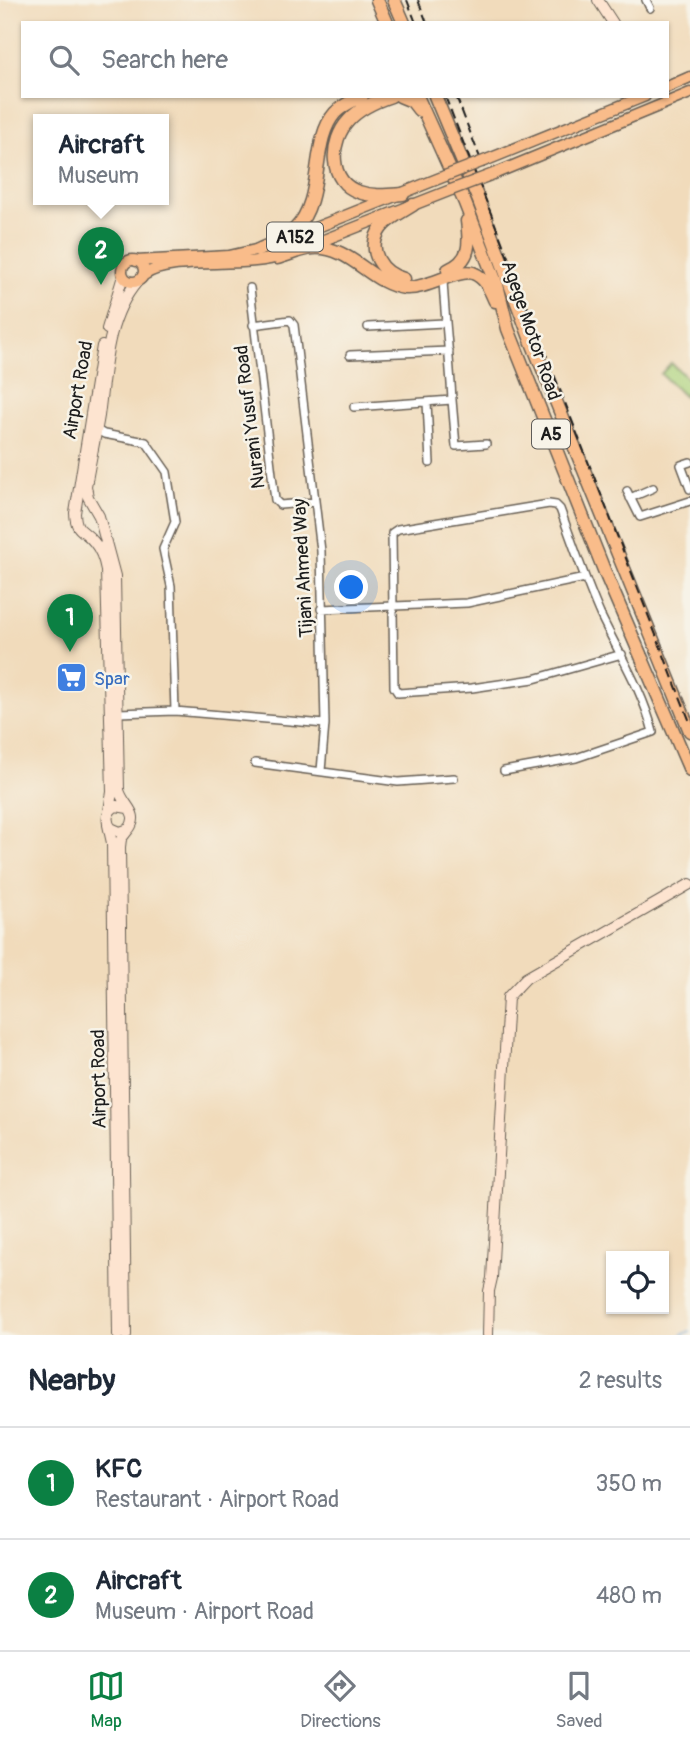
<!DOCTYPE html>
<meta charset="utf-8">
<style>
body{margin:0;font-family:Pangolin,sans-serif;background:#f6f6f7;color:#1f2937}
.controls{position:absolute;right:21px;bottom:21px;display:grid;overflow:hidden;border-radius:0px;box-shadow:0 2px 5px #0004}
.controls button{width:63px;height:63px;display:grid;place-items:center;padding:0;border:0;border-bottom:2px solid #e0e1e3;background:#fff;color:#1f2937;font:35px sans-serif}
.you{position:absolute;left:352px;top:588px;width:24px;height:24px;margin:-18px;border:5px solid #fff;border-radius:50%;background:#1a73e8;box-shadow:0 0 0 10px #1a73e833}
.badge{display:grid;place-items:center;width:46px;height:46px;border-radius:50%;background:#0b8043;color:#fff;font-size:23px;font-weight:700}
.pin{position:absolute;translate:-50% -58px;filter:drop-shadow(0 2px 4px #0008)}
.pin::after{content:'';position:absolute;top:37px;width:24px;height:21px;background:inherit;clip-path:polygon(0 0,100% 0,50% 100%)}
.popup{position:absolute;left:33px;top:114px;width:136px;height:91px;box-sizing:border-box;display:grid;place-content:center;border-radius:0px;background:#fff;filter:drop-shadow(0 2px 5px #0005);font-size:23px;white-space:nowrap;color:#747a83}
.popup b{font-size:26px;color:#1f2937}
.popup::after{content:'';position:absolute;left:50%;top:100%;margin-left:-14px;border:14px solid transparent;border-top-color:#fff}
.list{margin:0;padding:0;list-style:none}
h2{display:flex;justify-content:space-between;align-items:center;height:91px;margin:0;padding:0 28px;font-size:30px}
h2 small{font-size:23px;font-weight:400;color:#747a83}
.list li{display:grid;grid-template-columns:46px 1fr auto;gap:21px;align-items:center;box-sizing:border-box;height:112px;padding:0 28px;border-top:2px solid #e0e1e3}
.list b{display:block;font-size:26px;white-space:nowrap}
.list p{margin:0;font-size:23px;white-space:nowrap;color:#747a83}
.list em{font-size:23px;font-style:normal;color:#747a83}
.icon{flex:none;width:38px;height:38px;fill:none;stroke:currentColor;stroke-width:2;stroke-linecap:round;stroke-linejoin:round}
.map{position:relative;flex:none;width:690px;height:1335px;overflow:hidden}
.search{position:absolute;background:#fff;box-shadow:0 2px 5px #0004;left:21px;right:21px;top:21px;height:77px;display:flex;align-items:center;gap:18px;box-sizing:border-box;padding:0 24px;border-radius:0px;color:#747a83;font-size:26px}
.sheet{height:315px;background:#fff}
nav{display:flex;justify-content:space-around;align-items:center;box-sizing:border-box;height:98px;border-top:2px solid #e0e1e3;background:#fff;font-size:19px;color:#747a83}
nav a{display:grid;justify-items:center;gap:4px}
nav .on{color:#0b8043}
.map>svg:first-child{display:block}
.green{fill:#add37d;stroke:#64784c;stroke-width:2}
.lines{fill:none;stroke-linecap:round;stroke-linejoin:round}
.stream{stroke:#629ed3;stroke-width:2}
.street-casing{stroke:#675f54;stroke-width:10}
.secondary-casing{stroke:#675f54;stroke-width:12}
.primary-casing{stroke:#675f54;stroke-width:13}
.highway-casing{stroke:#675f54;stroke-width:15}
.street{stroke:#fff;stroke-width:7}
.secondary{stroke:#fde4d0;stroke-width:10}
.primary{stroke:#f9bc8a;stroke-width:10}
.highway{stroke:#f9bc8a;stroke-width:12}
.rail{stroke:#1c1c1c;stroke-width:2;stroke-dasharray:10 5;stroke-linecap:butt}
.primary-bridge-casing{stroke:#675f54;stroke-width:13;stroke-linecap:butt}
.primary-bridge{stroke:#f9bc8a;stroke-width:10}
.labels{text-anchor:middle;stroke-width:5;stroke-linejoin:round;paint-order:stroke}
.shield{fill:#f7f3e8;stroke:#5e5c59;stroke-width:2}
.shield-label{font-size:18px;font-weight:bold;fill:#1c1c1c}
.street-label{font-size:19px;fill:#1c1c1c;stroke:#f7f3e8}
.shop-label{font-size:19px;fill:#366cbe;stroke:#f7f3e8;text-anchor:start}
</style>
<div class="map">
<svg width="690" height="1335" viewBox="0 0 690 1335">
<rect width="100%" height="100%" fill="#f7f3e8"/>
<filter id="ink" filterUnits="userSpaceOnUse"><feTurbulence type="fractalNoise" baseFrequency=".0143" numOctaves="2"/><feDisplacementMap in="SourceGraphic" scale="14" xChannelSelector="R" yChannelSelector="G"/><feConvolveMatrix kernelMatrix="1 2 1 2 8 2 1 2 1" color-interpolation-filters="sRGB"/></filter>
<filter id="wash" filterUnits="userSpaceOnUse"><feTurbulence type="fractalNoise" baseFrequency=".00686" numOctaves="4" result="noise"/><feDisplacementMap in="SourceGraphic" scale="28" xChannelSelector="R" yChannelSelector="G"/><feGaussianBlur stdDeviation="1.57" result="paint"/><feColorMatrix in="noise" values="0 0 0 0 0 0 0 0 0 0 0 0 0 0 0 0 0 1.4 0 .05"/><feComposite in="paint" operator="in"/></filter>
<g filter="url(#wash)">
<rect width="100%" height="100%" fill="#f1dbbb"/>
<path class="green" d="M 671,363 L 690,381 L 690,390 L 684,396 L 661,374 Z"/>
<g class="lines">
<path class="stream" d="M 682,1335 L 690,1331"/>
</g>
</g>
<g filter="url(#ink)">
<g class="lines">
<defs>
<path id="street" d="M 646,0 L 650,8
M 250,288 L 275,500 L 280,505 L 315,502
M 253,325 L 290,320 L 294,325 L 321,551 L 325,724 L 321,771
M 368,327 L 444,323
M 350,355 L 449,351
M 452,400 L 456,446 L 486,444
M 427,402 L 430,463
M 354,407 L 452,400 C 450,360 445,320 443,280
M 97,430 L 104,434 L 146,442 L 167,472 L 175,522 L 163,549 L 171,586 L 175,711
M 690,462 L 681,465 L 690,489
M 627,491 L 640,517 L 690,501
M 630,498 L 653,488
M 321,609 L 467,603 L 585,578
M 118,713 L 175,711 L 325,724
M 255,763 L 398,782 L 454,778
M 504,771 L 576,758 L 653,732 C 642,689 619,654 600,614 C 585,580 573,544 560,509 L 556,505 L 549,504 L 398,529 L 392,533 L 394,687 L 398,693 L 472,688 L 534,679 L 622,654"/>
<path id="secondary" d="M 598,0 L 613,23
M 107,329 L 123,276
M 102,346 L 75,513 C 76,533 83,528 94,542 C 101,550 104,559 106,570 L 112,792 L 109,811
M 128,808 L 116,806 C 107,811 105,820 111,828 L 120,832 L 129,829 C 141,813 123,806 119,790 L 115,576 L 99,516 L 88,497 L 86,486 C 90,463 95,440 99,416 C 105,371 106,318 137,282
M 108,825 L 112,843 L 118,1335
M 126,1335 L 120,847 L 121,839 L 128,830
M 488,1335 L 489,1291 L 492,1278 L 508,997 L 526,978 L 690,884"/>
<path id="primary" d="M 667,87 L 690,77
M 489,159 L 645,96
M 496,173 L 690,93
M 285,240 L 445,176
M 306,247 L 451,190
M122 271a11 11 0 1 1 22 0a11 11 0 1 1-22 0Z
M 136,261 L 229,256 L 264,248
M 144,275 C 169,255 246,270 284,255"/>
<path id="highway" d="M 377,0 L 387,23
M 394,0 L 404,23
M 391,96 C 376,101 360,108 349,120 C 329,141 328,182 359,192 C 373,197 388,195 403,194
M 400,96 L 412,101 L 419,110
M 417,96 L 465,203 L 497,285 L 508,329 L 606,575 L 690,770
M 435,96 L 479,201 L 529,335 L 690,731
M 258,250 C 271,244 285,240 295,229 C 325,199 310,141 335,113 C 342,105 353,101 362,96
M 277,258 C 288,255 301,249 313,248 C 351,245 370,284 405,288 C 426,290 458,268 473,273 C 486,278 490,290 495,301
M 448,270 C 471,260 470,244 467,221
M 404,279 C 382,274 365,250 381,228 C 388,218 402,212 413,205"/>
</defs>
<use href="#street" class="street-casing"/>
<use href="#secondary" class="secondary-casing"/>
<use href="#primary" class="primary-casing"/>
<use href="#highway" class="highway-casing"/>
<use href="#street" class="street"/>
<use href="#secondary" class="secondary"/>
<use href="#primary" class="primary"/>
<use href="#highway" class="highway"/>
<path class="rail" d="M 407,0 L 416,23
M 418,0 L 427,23
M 445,96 L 690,722
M 456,96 L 484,168"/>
<defs>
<path id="primary-bridge" d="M 445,176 L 489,159
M 451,190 L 496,173"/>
</defs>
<use href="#primary-bridge" class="primary-bridge-casing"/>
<use href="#primary-bridge" class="primary-bridge"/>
</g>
</g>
<defs>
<symbol id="supermarket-square" viewBox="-11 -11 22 22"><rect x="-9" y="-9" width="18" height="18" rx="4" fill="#3f7fe0" stroke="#f7f3e8"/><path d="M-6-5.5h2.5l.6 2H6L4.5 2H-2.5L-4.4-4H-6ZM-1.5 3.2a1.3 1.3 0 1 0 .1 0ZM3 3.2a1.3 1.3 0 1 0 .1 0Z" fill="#fff"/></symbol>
</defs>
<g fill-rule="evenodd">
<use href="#supermarket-square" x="54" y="660" width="35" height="35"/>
</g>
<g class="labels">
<g class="shield">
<rect x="267" y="222.5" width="56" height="29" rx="5"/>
<rect x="532" y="419.5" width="38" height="29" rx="5"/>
</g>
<g class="shield-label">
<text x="295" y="243">A152</text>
<text x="551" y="440">A5</text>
</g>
<g class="street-label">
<text transform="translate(532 330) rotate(71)" y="7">Agege Motor Road</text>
<text transform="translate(77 390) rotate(-80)" y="7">Airport Road</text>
<text transform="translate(249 417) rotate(-97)" y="7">Nurani Yusuf Road</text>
<text transform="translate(302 568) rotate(-93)" y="7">Tijani Ahmed Way</text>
<text transform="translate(98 1079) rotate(-91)" y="7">Airport Road</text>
</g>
<g class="shop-label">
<text x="94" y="685">Spar</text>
</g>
</g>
</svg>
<div class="controls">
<button><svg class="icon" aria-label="locate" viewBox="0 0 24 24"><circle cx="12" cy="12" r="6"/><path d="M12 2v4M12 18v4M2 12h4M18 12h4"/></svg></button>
</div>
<div class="you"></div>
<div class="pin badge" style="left:70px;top:652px">1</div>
<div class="pin badge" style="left:101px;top:285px">2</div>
<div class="popup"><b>Aircraft</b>Museum</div>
<div class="search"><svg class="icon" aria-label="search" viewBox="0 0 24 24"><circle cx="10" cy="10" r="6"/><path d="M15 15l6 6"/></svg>Search here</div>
</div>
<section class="sheet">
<h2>Nearby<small>2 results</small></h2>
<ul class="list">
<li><span class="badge">1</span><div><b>KFC</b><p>Restaurant · Airport Road</p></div><em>350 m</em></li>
<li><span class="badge">2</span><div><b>Aircraft</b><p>Museum · Airport Road</p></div><em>480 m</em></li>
</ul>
</section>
<nav>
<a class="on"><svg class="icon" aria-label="map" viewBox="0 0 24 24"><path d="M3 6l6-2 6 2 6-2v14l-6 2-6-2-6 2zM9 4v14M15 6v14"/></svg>Map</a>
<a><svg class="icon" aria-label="directions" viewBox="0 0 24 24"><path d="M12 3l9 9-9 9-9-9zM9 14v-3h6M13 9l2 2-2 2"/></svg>Directions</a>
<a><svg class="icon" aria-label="saved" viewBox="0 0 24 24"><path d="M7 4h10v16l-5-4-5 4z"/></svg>Saved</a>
</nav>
